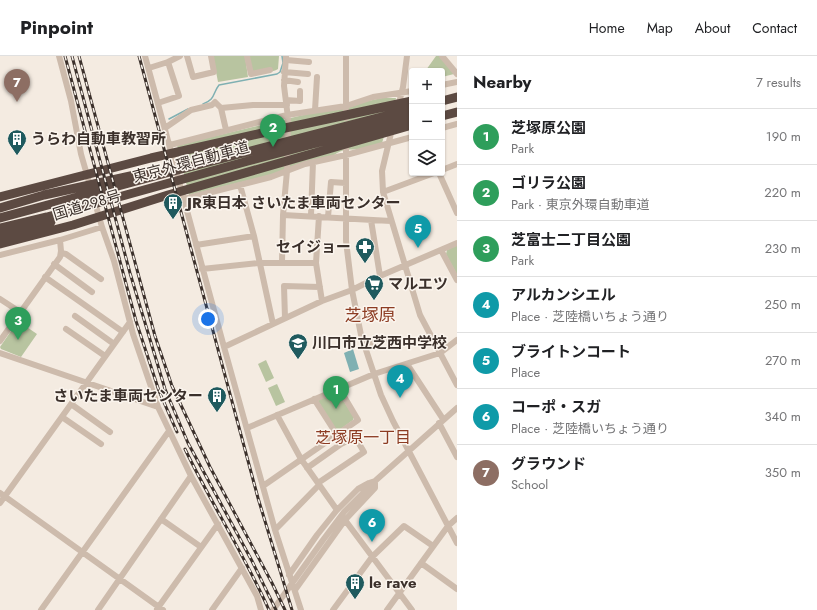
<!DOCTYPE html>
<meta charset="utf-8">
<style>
body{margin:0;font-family:Jost,"Noto Sans JP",sans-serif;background:#f2f2f2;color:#202124}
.controls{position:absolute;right:12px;top:12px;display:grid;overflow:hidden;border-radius:4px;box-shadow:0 1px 3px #0004}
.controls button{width:36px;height:36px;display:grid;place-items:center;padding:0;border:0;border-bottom:1px solid #e0e0e0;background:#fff;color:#202124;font:20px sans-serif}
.you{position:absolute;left:208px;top:263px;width:14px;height:14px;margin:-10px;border:3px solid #fff;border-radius:50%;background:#1a73e8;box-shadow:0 0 0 6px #1a73e833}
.badge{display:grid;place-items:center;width:26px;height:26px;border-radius:50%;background:#1f5a5e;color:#fff;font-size:13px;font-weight:700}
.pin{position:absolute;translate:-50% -33px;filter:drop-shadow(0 1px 2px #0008)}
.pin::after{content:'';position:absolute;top:21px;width:14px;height:12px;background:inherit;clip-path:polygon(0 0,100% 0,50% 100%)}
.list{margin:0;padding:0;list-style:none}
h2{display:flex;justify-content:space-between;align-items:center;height:52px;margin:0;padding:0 16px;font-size:17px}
h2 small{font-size:13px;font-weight:400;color:#757577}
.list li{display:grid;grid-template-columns:26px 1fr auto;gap:12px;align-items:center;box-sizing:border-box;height:56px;padding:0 16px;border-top:1px solid #e0e0e0}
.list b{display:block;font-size:15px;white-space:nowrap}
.list p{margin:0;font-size:13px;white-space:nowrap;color:#757577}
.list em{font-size:13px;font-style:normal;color:#757577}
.icon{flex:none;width:22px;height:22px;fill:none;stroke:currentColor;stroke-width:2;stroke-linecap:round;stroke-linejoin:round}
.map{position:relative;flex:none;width:457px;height:554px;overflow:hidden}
header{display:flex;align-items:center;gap:24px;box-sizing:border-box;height:56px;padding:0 20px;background:#fff;border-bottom:1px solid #e0e0e0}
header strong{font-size:19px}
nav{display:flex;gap:22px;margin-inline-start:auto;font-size:14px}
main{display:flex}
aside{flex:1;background:#fff}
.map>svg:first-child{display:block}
.green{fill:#b8c4a0}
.water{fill:#7fb0b2}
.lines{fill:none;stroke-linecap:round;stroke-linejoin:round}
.stream{stroke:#7fb0b2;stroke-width:1.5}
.minor{stroke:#cdbbac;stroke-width:6}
.highway{stroke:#5c4a42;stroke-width:9}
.rail-casing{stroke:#3b302b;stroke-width:3}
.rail{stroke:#fbf5ee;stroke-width:1.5;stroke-dasharray:4.5;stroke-linecap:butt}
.labels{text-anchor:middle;stroke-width:3;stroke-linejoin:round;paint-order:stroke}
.poi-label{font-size:15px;font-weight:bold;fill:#3b302b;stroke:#fbf5ee;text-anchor:start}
.street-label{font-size:15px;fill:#3b302b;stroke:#fbf5ee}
.neighbourhood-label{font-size:16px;fill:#8c3b22;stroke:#fbf5ee}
.quarter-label{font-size:17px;fill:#8c3b22;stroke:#fbf5ee}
</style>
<header>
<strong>Pinpoint</strong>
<nav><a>Home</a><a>Map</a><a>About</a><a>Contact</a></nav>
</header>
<main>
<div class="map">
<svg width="457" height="554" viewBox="0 0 457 554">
<rect width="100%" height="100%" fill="#f4ebe1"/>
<path class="green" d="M 213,0 L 245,0 L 248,21 L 218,26 Z
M 249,0 L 279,0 L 278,13 C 272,17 258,18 251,14 Z
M 436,0 L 440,0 L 454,18 L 442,21 L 442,15 L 423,15 L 426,14 Z
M 382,42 L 396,42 L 382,87 C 375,89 368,92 360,93 C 350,94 342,92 333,100 L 270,119 L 189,139 L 177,89 L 316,56 Z
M 457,189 L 457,219 L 446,198 L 447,194 Z
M 18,265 L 37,278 L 21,301 L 1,293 L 0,291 Z
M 266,304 L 274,322 L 266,326 L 258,308 Z
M 277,328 L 285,346 L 276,350 L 268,332 Z
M 335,336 L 339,338 L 354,361 L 353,364 L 338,375 L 336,374 L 318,345 L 319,343 Z"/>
<path class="water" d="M 353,293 L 359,313 L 350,316 L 344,297 Z"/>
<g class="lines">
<path class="stream" d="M 203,48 C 216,43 212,38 219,29 L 277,18 L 280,16 L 283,7 L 282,0
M 169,63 L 188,53"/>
<path class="minor" d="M 59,0 L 71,45 L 81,98 L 102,171 L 114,205 L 133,278 L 158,351 L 191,420 L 257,540 L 261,554
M 145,0 L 224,291 L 275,474 L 301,554
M 187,0 L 193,21 L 214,16 L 211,0
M 247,0 L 251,18 L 270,14
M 442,0 L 457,18
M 286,4 L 309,6
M 149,12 L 168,6
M 284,16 L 308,18
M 284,24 L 298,26
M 442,29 L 457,26
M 286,44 L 300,45 L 300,35
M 158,47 L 179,40 L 168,6 L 180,0
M 398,51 L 403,31 L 407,0
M 221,52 L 253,49 L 287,49
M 315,54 L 317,21
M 346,62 L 346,0
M 165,72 L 191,54 L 212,49 L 215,46 L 221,52 L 226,74
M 442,72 L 457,68
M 392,73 L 382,115 L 383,136 L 420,259 L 457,329
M 346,85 L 346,185 L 352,234 L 361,279 L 381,339 L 393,365 L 457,487
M 170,89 L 287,59 L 346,50 L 373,41 L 412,35
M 442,114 L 457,108
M 439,117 L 457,157
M 240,129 L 254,180 L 273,268
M 383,136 L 434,117
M 184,143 L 271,121 L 305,108 L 346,99 L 412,81
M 283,159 L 391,165
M 311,159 L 313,106
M 319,160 L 316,207 L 322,245
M 328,161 L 331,126 L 346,127
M 371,164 L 380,220
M 196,189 L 254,180
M 441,194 L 457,224
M 61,197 L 66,198 L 101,223
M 0,199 L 60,184 L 102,171
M 282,206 L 283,159 L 287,115 L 288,62 L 284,30 L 286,0
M 54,208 L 92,236
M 202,213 L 259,207 L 316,207
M 45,221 L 123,276
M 0,243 L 20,256
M 75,260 L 114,288
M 285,262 L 284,230 L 320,231
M 66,273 L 105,300
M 0,285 L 60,201 L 61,195 L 60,184
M 364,289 L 388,282
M 224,291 L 322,245 L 352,234 L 380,220 L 457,187
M 0,297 L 158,351
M 407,308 L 443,363
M 314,343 L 337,379
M 71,348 L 110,376
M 277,359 L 301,403 L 337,454
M 62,361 L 101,388
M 439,367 L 457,401
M 247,372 L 374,318 L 440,297 L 457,284
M 307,412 L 341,388 L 355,381 L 364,396 L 318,427
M 263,430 L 358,364 L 339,332
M 0,437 L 163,554
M 0,447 L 130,266
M 161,463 L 201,491
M 345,464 L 412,554
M 275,474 L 319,429
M 421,507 L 457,533
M 289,519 L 317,479 L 337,454 L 358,433 L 369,427 L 375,425 L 375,432 L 345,464 L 295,534
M 157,553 L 218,468
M 41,554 L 169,375
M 98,554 L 191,420
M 212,554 L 242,512
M 273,554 L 323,484 L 344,456 L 375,425 L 457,352
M 333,554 L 372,501 L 404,470 L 433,490
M 387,554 L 448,470 L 457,462"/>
<path class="highway" d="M 442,45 L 457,41
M 442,60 L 457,56
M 0,141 L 151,102 L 271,75 L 412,45
M 0,152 L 44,139 L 144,117
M 0,162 L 166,117 L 412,53
M 0,172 L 47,161 L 248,105 L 412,62
M 0,180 L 51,166
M 0,188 L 73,169 L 168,139 L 412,69"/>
<defs>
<path id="rail" d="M 65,0 L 136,265 L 159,335 L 177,376
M 72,0 L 130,217 L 165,333 L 188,387 L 252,505 L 276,554
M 79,0 L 155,280 L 172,330 L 210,411 L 272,527 L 285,554
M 139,0 L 258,442 L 292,554
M 185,393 C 211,447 244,498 269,554"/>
</defs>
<use href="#rail" class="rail-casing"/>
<use href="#rail" class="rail"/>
</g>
<defs>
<symbol id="building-pin" viewBox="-11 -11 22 30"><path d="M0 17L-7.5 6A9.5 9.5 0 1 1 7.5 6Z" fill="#1f5a5e" stroke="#fbf5ee"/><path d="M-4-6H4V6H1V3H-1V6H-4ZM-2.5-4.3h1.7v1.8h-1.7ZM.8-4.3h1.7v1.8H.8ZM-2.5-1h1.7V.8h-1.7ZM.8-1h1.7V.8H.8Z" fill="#fff"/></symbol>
<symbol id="pharmacy-pin" viewBox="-11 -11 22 30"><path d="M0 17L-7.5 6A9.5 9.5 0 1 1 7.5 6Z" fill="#1f5a5e" stroke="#fbf5ee"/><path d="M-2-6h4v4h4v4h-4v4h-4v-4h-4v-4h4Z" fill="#fff"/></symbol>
<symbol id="supermarket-pin" viewBox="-11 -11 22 30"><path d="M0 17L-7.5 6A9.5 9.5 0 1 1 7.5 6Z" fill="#1f5a5e" stroke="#fbf5ee"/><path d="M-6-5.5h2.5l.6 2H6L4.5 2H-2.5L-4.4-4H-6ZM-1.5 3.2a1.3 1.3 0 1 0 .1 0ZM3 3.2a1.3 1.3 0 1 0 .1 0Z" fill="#fff"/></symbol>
<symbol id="school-pin" viewBox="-11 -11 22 30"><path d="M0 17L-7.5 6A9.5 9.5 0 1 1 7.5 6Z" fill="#1f5a5e" stroke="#fbf5ee"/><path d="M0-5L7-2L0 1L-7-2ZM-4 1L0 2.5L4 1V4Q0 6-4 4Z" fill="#fff"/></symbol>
</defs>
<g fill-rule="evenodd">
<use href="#building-pin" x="6" y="72" width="22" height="30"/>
<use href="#building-pin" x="162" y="136" width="22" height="30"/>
<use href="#pharmacy-pin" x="354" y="180" width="22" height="30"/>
<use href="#supermarket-pin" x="363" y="217" width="22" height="30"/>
<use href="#school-pin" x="287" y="276" width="22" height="30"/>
<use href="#building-pin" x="206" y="329" width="22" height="30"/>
<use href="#building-pin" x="344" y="516" width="22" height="30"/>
</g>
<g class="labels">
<g class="poi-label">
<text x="31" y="88">うらわ自動車教習所</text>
<text x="187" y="152">JR東日本 さいたま車両センター</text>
<text x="351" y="196" text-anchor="end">セイジョー</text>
<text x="388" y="233">マルエツ</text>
<text x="312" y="292">川口市立芝西中学校</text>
<text x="203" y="345" text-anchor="end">さいたま車両センター</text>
<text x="369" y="532">le rave</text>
</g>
<g class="street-label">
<text transform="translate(191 106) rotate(-15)" y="5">東京外環自動車道</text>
<text transform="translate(87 149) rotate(-17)" y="5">国道298号</text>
</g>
<g class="neighbourhood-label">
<text x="363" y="387">芝塚原一丁目</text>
</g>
<g class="quarter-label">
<text x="370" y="265">芝塚原</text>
</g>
</g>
</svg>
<div class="controls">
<button>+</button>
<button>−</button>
<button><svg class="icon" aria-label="layers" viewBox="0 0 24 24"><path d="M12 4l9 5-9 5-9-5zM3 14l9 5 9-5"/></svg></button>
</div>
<div class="you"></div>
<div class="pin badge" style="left:336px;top:353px;background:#2e9e5b">1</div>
<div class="pin badge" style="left:273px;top:91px;background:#2e9e5b">2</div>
<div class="pin badge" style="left:18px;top:284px;background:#2e9e5b">3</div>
<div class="pin badge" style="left:400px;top:342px;background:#0f9aa8">4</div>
<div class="pin badge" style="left:418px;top:192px;background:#0f9aa8">5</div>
<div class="pin badge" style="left:372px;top:486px;background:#0f9aa8">6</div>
<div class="pin badge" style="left:17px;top:46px;background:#8d6e63">7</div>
</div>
<aside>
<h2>Nearby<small>7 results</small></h2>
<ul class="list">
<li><span class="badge" style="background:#2e9e5b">1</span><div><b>芝塚原公園</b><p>Park</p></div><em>190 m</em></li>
<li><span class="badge" style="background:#2e9e5b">2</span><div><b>ゴリラ公園</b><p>Park · 東京外環自動車道</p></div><em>220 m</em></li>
<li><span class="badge" style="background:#2e9e5b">3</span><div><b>芝富士二丁目公園</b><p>Park</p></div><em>230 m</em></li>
<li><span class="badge" style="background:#0f9aa8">4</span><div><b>アルカンシエル</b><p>Place · 芝陸橋いちょう通り</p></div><em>250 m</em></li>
<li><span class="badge" style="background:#0f9aa8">5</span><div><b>ブライトンコート</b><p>Place</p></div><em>270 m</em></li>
<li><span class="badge" style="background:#0f9aa8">6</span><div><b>コーポ・スガ</b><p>Place · 芝陸橋いちょう通り</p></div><em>340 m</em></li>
<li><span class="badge" style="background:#8d6e63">7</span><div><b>グラウンド</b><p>School</p></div><em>350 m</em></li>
</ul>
</aside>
</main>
